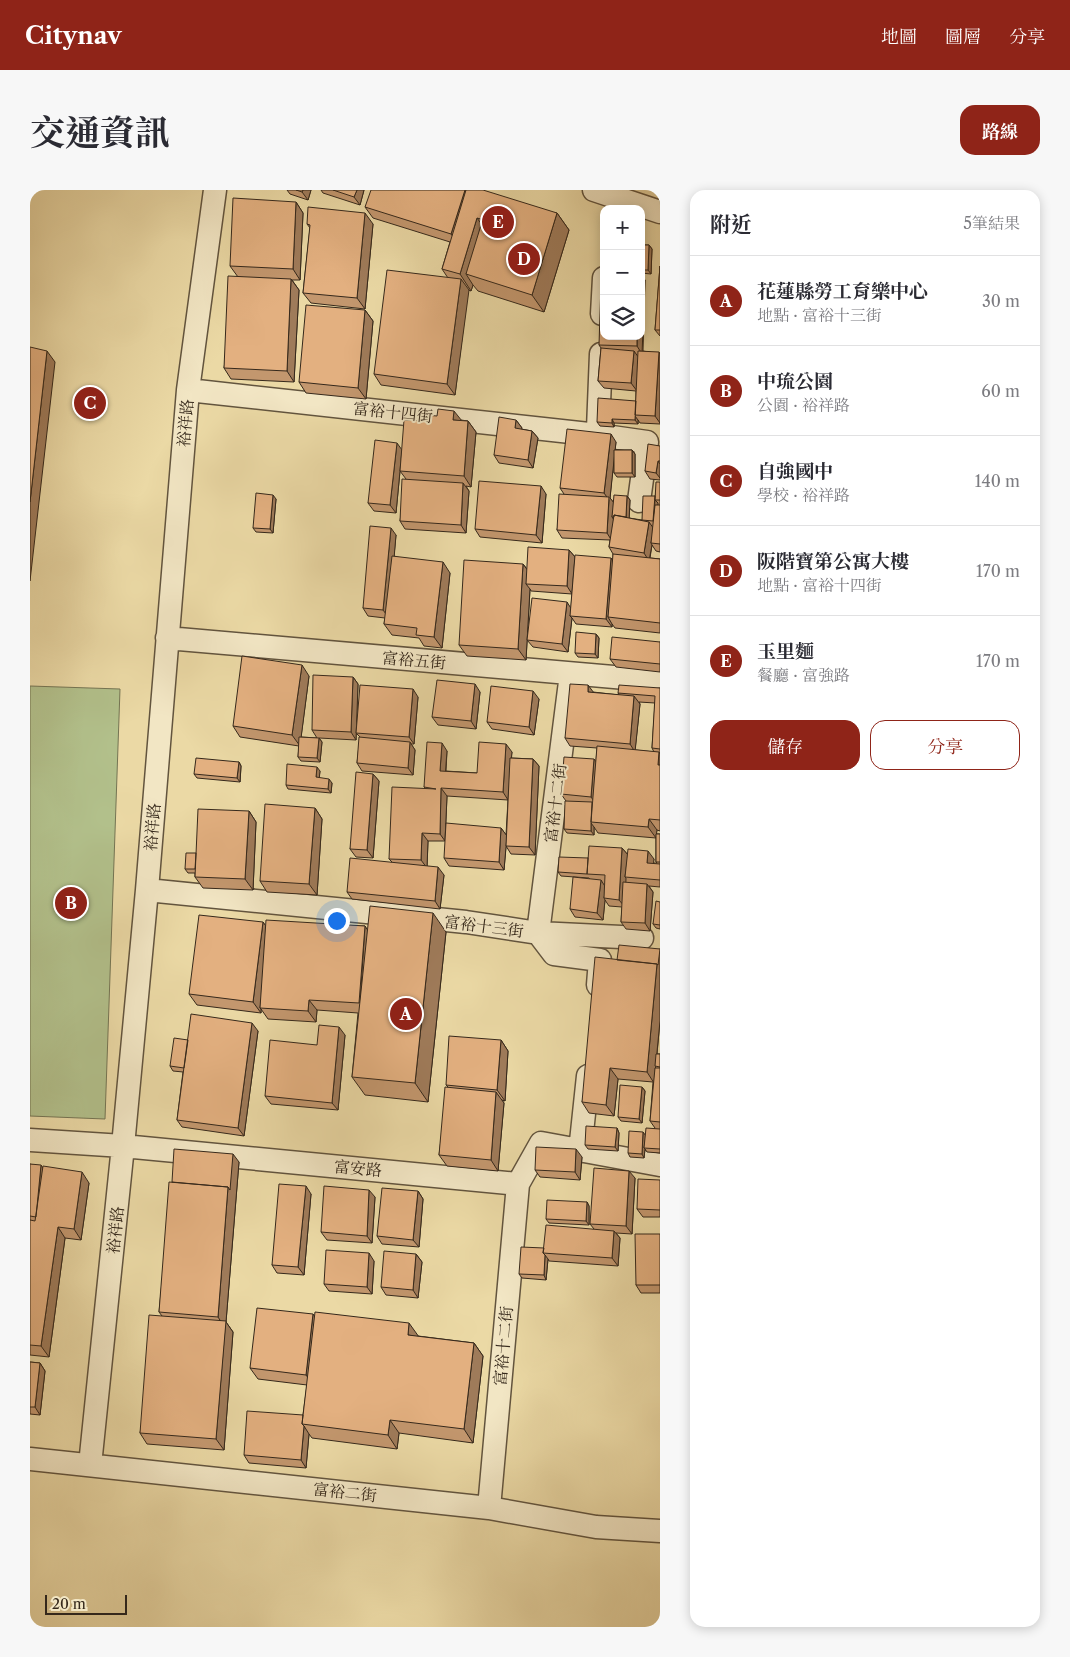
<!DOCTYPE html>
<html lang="zh-TW">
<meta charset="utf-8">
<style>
body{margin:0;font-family:"Libre Caslon Text","Noto Serif TC",serif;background:#f7f7f7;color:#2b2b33}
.controls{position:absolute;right:15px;top:15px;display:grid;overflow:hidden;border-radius:10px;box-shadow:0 2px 12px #0003}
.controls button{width:45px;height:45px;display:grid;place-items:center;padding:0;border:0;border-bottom:1px solid #e1e1e2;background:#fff;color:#2b2b33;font:25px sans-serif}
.scale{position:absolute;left:15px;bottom:12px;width:82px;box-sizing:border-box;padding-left:5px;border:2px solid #35281b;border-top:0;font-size:14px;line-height:18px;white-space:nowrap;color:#35281b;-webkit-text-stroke:4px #f2e6c4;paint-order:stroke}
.you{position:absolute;left:306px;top:730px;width:18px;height:18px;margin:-12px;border:4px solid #fff;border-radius:50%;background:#1a73e8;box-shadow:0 0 0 8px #1a73e833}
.badge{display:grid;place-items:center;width:32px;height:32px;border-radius:50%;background:#8f2418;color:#fff;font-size:16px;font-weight:700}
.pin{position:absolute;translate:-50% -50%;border:2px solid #fff;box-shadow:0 1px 5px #0006}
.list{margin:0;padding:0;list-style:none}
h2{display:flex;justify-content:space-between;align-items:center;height:65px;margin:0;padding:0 20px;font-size:21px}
h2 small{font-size:16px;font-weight:400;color:#7c7c81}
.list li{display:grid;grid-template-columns:32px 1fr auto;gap:15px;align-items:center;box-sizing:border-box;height:90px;padding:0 20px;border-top:1px solid #e1e1e2}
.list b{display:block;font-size:19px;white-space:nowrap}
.list p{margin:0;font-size:16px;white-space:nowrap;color:#7c7c81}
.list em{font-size:16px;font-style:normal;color:#7c7c81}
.actions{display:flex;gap:10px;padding:15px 20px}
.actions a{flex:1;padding:11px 0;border:1px solid #8f2418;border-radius:15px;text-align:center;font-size:18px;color:#8f2418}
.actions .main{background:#8f2418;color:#fff}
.icon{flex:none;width:28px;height:28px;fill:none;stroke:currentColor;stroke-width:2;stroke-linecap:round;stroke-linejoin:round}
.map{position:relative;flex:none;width:630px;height:1437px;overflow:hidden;border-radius:15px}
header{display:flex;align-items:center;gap:30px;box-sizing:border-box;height:70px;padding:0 25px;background:#8f2418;color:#fff}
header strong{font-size:24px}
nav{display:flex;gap:28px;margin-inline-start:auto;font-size:18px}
.intro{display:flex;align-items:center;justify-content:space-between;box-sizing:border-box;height:120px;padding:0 30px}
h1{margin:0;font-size:35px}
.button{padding:12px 22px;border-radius:15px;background:#8f2418;color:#fff;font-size:18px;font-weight:700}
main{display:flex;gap:30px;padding:0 30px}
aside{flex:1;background:#fff;border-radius:15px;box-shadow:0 2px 12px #0003}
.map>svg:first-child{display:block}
.green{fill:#b2c08b;stroke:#747453}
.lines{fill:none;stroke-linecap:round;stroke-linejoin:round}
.minor-casing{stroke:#62543e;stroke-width:25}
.minor{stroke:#f2e6c4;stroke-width:22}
.wall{fill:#c3976e;stroke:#35281b;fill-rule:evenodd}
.shaded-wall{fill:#9f7b5a;stroke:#35281b}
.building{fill:#e3b080;stroke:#35281b}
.labels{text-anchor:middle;stroke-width:4;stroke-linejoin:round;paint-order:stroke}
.street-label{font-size:16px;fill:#35281b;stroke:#f2e6c4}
</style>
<header>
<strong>Citynav</strong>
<nav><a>地圖</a><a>圖層</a><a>分享</a></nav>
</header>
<div class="intro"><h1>交通資訊</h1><a class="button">路線</a></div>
<main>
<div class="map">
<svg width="630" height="1437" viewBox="0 0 630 1437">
<rect width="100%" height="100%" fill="#ebd9a5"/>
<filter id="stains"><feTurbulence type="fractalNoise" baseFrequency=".004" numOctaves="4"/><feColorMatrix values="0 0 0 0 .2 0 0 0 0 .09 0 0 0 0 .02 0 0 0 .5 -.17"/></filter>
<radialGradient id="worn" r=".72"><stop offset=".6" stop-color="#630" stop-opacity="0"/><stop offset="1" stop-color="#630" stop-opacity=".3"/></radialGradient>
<path class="green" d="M 0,496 L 90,499 L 75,929 L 0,926 Z"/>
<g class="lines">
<defs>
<path id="minor" d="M 564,0 L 630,22
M 572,124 L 574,88
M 158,200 L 568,245 L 617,252 L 609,311
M 568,239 L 571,164
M 137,448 L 630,491
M 541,484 L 508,743 L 524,764 L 570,770 L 568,795
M 117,700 L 436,732 L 508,743 L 612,748
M 0,950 L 93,956 L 488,994 L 511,953 L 630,975
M 550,961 L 558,886
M 0,1269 L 459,1318 L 566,1337 L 630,1341
M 60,1275 L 93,956 L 117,700 L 158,200 L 185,0
M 459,1318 L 488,994"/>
</defs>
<use href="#minor" class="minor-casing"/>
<use href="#minor" class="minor"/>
</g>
<path class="wall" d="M 257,0 L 281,0 L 278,10 L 260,4 Z
M 291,0 L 334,0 L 330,15 L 293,3 Z
M 266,12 L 273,23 L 270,90 L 262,90 L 269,100 L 264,192 L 201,189 L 194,178 L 208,87 L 200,76 Z
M 335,17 L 527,23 L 539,40 L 514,122 L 448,101 L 443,95 L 441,101 L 438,100 L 425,205 L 351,195 L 344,184 L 418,88 L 412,79 L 420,52 L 343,28 Z
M 277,34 L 343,34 L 335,119 L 281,113 L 273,103 L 280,38 Z
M 611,55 L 619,55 L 622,59 L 621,84 L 611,83 Z
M 630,76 L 630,146 L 625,140 Z
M 615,90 L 613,161 L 630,164 L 630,234 L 610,233 L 608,230 L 608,234 L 584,233 L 584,237 L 570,236 L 567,232 L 606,211 L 606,201 L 574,198 L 568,191 L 571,158 L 569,155 L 574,146 Z
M 335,120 L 343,131 L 336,209 L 276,203 L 269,192 Z
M 431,230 L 438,231 L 446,242 L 441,297 L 436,296 L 439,301 L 436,343 L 375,339 L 370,331 L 376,289 L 370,281 L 366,323 L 344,321 L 338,313 L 372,260 L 395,231 Z
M 486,230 L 492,238 L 491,239 L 502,241 L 508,248 L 503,278 L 469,273 L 464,265 Z
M 586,252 L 585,260 L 602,260 L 605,264 L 605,287 L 587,287 L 584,283 L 584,266 L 580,308 L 583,312 L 597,306 L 600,310 L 599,328 L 612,330 L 625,306 L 630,292 L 630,362 L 626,361 L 622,355 L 620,368 L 630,369 L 630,443 L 585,438 L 582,434 L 582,437 L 546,434 L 542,428 L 538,462 L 503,457 L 497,450 L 541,418 L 542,404 L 501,401 L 500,399 L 496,470 L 437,466 L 429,455 L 493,374 L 497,379 L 539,360 L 545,367 L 583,370 L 583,364 L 579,357 L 580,350 L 532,348 L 527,340 L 534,304 L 530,298 Z
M 630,256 L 630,290 L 620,289 L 615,281 Z
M 516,304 L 512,353 L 450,347 L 445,339 Z
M 246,309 L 243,343 L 226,342 L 223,338 Z
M 366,345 L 364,366 L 420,383 L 412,458 L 394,456 L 389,448 L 362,445 L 354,434 L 355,428 L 338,426 L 333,418 Z
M 566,444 L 569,448 L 568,468 L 548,467 L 545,463 Z
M 630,452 L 630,482 L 586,477 L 580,469 Z
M 279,486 L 271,547 L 287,548 L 282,540 L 323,487 L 328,494 L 326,550 L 289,548 L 292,552 L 290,572 L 271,571 L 268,567 L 269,556 L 210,547 L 203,536 Z
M 630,498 L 630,641 L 627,640 L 626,644 L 630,644 L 630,697 L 619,696 L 623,702 L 620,741 L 596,739 L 591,732 L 592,717 L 579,716 L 575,710 L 573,730 L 545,727 L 540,719 L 560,689 L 559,688 L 531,686 L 528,682 L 558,668 L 592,658 L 598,665 L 624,669 L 623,673 L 627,673 L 626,672 L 626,648 L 568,643 L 564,637 L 564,645 L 537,643 L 534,639 L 536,611 L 531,604 L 566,572 L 567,558 L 540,556 L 535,548 L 563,502 L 589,505 L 588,503 ZM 609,512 L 625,513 L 622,558 L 624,562 L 605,560 L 610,514 Z
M 450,502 L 446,539 L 408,535 L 402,527 Z
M 388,507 L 384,554 L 381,554 L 385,560 L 383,585 L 332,581 L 327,573 L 330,547 L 326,543 Z
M 509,509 L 504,545 L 462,539 L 457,532 Z
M 417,561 L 416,581 L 447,583 L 482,562 L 481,568 L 503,569 L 509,576 L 505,665 L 481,664 L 476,656 L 474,680 L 419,676 L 414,668 L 471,638 L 476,645 L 478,610 L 417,606 L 415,651 L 398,651 L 397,676 L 414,685 L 410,719 L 322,709 L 317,702 L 362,672 L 359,669 L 395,598 L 394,597 Z
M 209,572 L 211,576 L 210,592 L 167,588 L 164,584 Z
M 290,581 L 289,588 L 302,593 L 301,603 L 258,599 L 256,595 Z
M 343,584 L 349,591 L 343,668 L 326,667 L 320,659 Z
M 285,618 L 292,629 L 287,705 L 237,702 L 230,691 Z
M 219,621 L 226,632 L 223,700 L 173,698 L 165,687 L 165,683 L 158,683 L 155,679 L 166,663 Z
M 630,712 L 630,739 L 626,738 L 623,734 Z
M 233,732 L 235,736 L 335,736 L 337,740 L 416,742 L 398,912 L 335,905 L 322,887 L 328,823 L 287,820 L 286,832 L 238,829 L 231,819 L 231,823 L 167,815 L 159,804 Z
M 630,759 L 630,831 L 627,864 L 630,864 L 630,963 L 617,962 L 615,959 L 614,968 L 600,967 L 598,963 L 615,945 L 625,938 L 620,931 L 623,892 L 588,889 L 584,926 L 559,923 L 552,912 L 587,770 Z
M 228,841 L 214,946 L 152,937 L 147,930 L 153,882 L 143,881 L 140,876 L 158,850 Z
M 315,845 L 308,920 L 241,914 L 235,906 L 287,855 Z
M 471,850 L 478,861 L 475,911 L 472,910 L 474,913 L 468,981 L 417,976 L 409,965 L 418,897 L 416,895 Z
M 612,897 L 615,901 L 612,933 L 591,931 L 588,927 Z
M 587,938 L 589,943 L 588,961 L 558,959 L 555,955 Z
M 552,967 L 550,990 L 510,987 L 505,980 Z
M 209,972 L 196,1132 L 203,1142 L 194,1260 L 117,1254 L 110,1243 L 132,1126 L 129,1122 L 142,992 Z
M 0,974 L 59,993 L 51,1050 L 35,1048 L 19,1167 L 0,1165 Z
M 605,988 L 602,1044 L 586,1043 L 590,1048 L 588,1076 L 519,1071 L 518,1069 L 516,1090 L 492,1088 L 489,1084 L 514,1058 L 564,1039 L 560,1034 Z
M 630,990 L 630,1027 L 613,1027 L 607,1019 Z
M 388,1001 L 393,1009 L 389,1057 L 352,1054 L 347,1046 Z
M 281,1004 L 274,1085 L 247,1083 L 242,1075 Z
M 345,1007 L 342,1053 L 297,1050 L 291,1042 Z
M 557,1012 L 559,1016 L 559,1035 L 519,1033 L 516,1029 Z
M 630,1044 L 630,1103 L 611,1103 L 606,1095 Z
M 386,1064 L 392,1072 L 388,1108 L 356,1105 L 351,1097 Z
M 344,1071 L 342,1104 L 299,1101 L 294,1094 Z
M 285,1127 L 388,1146 L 444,1153 L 453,1166 L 443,1253 L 369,1243 L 367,1259 L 282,1248 L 279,1244 L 276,1278 L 219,1273 L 214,1265 L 273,1225 L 277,1195 L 228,1189 L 220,1178 Z
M 0,1172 L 10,1173 L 15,1181 L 10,1225 L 0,1224 Z"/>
<path class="shaded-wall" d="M 273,0 L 281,0 L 278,10 L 272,2 Z
M 327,0 L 334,0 L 330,15 L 324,7 Z
M 435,0 L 447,0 L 429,55 L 421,44 Z
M 266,12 L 273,23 L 270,90 L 263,79 Z
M 335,23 L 343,34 L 335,119 L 327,108 Z
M 527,23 L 539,40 L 514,122 L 502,105 Z
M 447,28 L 459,44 L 436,84 L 443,95 L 441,101 L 430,84 Z
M 619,55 L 622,59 L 621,84 L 618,80 Z
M 611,84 L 615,90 L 612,164 L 607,156 L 607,146 L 611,146 Z
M 261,89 L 269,100 L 264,192 L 257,181 Z
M 431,89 L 439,100 L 425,205 L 417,194 Z
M 335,120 L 343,131 L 336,209 L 328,198 Z
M 17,161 L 25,172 L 0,391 L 0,312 Z
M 604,161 L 609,168 L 607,201 L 601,193 Z
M 629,162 L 630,164 L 630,233 L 625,226 Z
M 424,221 L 432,231 L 423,230 Z
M 605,226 L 608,230 L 608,234 L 605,230 Z
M 582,229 L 584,233 L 584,237 L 582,233 Z
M 486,230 L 492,238 L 490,246 L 485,238 Z
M 438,231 L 446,242 L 441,297 L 434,286 Z
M 502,241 L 508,248 L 503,278 L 498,270 Z
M 581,244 L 586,252 L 580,308 L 585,314 L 582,327 L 584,330 L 582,351 L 577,343 L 579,310 L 574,303 Z
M 367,253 L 372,260 L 366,323 L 360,315 Z
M 602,260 L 605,264 L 605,287 L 602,283 Z
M 628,271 L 630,274 L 630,288 L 626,283 Z
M 433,293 L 439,301 L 436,343 L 431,335 Z
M 511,296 L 516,304 L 512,353 L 506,345 Z
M 243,305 L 246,309 L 243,343 L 240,339 Z
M 597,306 L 600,310 L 599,332 L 596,328 Z
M 625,306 L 625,310 L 628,313 L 627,336 L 624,331 Z
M 619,332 L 624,339 L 621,353 L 622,355 L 619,371 L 614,363 Z
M 361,338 L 366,345 L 359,428 L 353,420 Z
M 539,360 L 545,367 L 542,404 L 537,396 Z
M 581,368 L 587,376 L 578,427 L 582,434 L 582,437 L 576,429 Z
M 413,372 L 420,383 L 412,458 L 404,447 Z
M 493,374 L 501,385 L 496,394 L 500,399 L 496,470 L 488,459 Z
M 537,412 L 542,420 L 540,426 L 542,428 L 538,462 L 532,454 Z
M 566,444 L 569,448 L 568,468 L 565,464 Z
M 272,475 L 279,486 L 270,556 L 262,545 Z
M 323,487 L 328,494 L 326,550 L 321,542 Z
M 445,494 L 450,502 L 446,539 L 441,531 Z
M 558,495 L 564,503 L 558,502 Z
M 383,499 L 388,507 L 384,554 L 379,547 Z
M 503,501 L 509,509 L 504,545 L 499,537 Z
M 604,506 L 610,514 L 605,562 L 600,554 Z
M 289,548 L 292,552 L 290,572 L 287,568 Z
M 380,552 L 385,560 L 383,585 L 378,578 Z
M 412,553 L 417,561 L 415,588 L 410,581 Z
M 476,554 L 482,562 L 478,610 L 473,602 Z
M 629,562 L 630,564 L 630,578 L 628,575 Z
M 503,569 L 509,576 L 505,665 L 499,657 Z
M 564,569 L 570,577 L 566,614 L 561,607 Z
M 209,572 L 211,576 L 210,592 L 207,588 Z
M 287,577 L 290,581 L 289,591 L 286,587 Z
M 343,584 L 349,591 L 343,668 L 337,660 Z
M 299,589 L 302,593 L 301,603 L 298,599 Z
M 411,598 L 417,606 L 415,651 L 410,644 Z
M 285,618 L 292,629 L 287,705 L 279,694 Z
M 219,621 L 226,632 L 223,700 L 215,689 Z
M 619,629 L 627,640 L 626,648 L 618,637 Z
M 561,633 L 564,637 L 564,645 L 561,641 Z
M 471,638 L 477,646 L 474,680 L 469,672 Z
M 392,643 L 398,651 L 397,678 L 391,670 Z
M 592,658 L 598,665 L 595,687 L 596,688 L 595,717 L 589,710 Z
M 618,661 L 624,669 L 623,680 L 617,673 Z
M 408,677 L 414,685 L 410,719 L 405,711 Z
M 571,690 L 576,698 L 574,708 L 575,710 L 573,730 L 567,723 Z
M 617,694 L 623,702 L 620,741 L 615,733 Z
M 403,723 L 416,742 L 398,912 L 385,893 Z
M 233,732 L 241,743 L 230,818 L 231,819 L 231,823 L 223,812 Z
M 335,736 L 342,747 L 330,813 Z
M 630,759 L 630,831 L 624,893 L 617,882 L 627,774 Z
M 279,810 L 287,820 L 286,832 L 278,821 Z
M 222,833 L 228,841 L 214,946 L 208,938 Z
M 309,837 L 315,845 L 308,920 L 302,913 Z
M 471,850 L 478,861 L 475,911 L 467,900 Z
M 580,878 L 588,889 L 584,926 L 576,915 Z
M 612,897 L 615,901 L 612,933 L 609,929 Z
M 466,902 L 474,913 L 468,981 L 461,970 Z
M 587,938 L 589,943 L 588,961 L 585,957 Z
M 613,942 L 616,946 L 614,958 L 615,959 L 614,968 L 612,964 Z
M 546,959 L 552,967 L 550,990 L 545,982 Z
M 203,964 L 209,972 L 196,1132 L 203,1142 L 194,1260 L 186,1249 L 195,1138 L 188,1127 L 198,997 Z
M 11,975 L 16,983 L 6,1027 Z
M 599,981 L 605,988 L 602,1044 L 596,1036 Z
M 52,982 L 59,993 L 51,1050 L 44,1039 Z
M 276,996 L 281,1004 L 274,1085 L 268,1077 Z
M 339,1000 L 345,1007 L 342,1053 L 337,1046 Z
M 388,1001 L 393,1009 L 389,1057 L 383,1050 Z
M 557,1012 L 559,1016 L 559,1035 L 556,1031 Z
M 28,1037 L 35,1048 L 19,1167 L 11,1156 Z
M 584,1041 L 590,1048 L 588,1076 L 582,1068 Z
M 339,1063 L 344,1071 L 342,1104 L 337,1097 Z
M 386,1064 L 392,1072 L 388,1108 L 383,1100 Z
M 515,1065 L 518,1069 L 516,1090 L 514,1085 Z
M 283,1124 L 291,1135 L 284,1196 L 276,1185 Z
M 379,1133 L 389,1147 L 378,1145 Z
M 444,1153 L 453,1166 L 443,1253 L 434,1239 Z
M 10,1173 L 15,1181 L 10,1225 L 5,1217 Z
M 360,1230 L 369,1243 L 367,1259 L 358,1245 Z
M 274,1236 L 279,1244 L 276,1278 L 271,1270 Z"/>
<path class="building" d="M 266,0 L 273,0 L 272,2 Z
M 303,0 L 327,0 L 324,7 Z
M 341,0 L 435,0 L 421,44 L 335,17 Z
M 436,0 L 453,0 L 527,23 L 502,105 L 436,84 L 451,35 L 472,42 L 475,36 L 447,28 L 430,84 L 412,79 Z
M 203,8 L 266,12 L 263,79 L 200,76 Z
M 278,17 L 335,23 L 327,108 L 273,103 L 280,35 L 277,34 Z
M 611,55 L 619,55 L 618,80 L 611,80 Z
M 630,76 L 630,140 L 625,140 Z
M 357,80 L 431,89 L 417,194 L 344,184 Z
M 198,86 L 261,89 L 257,181 L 194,178 Z
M 571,93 L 574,93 L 574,146 L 607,146 L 607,156 L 569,155 Z
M 276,115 L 335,120 L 328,198 L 269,192 Z
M 0,157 L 17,161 L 0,312 Z
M 571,158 L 604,161 L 601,193 L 568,191 Z
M 608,161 L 629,162 L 625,226 L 605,225 Z
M 568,208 L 606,211 L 605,230 L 582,229 L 582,233 L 567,232 Z
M 408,219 L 424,221 L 423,230 L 438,231 L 434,286 L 370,281 L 374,230 L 395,231 L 395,225 L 407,226 Z
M 469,227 L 486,230 L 485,238 L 502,241 L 498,270 L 464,265 Z
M 537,239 L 581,244 L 574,303 L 530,298 Z
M 345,250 L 367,253 L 360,315 L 338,313 Z
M 618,254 L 630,256 L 630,271 L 628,271 L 626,283 L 615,281 Z
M 584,260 L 602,260 L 602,283 L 584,283 Z
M 372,289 L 433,293 L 431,335 L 370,331 Z
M 449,291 L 511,296 L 506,345 L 445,339 Z
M 626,292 L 630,292 L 630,310 L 625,310 Z
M 226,303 L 243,305 L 240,339 L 223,338 Z
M 529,304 L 579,307 L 577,343 L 527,340 Z
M 584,305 L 597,306 L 596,327 L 584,325 L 584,327 L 582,327 Z
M 613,306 L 625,306 L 623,331 L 612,330 Z
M 625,315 L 630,315 L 630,354 L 621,353 Z
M 584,325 L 619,332 L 614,363 L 579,357 Z
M 340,336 L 361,338 L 353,420 L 333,418 Z
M 498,357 L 539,360 L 537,396 L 496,394 Z
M 583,364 L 630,369 L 630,433 L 578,427 Z
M 545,365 L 581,368 L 576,429 L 540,426 Z
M 362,366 L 413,372 L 404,447 L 386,445 L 387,438 L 354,434 Z
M 434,370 L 493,374 L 488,459 L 429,455 Z
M 502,408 L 537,412 L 532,454 L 497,450 Z
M 546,442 L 566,444 L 565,464 L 545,463 Z
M 582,447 L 630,452 L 630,474 L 580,469 Z
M 212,466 L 272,475 L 262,545 L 203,536 Z
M 283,485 L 323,487 L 321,542 L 282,540 Z
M 407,490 L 445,494 L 441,531 L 402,527 Z
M 540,494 L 558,495 L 558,502 L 604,506 L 600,554 L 535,548 Z
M 330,495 L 383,499 L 379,547 L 326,543 Z
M 589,495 L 630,498 L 630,559 L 622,558 L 625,506 L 588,503 Z
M 461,496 L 503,501 L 499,537 L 457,532 Z
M 269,547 L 289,548 L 287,568 L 268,567 Z
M 329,547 L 380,552 L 378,578 L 327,573 Z
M 397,552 L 412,553 L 410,581 L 447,583 L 449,552 L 476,554 L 473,602 L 411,598 L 410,644 L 392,643 L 391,670 L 359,669 L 362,597 L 406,599 L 394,597 Z
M 567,556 L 629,562 L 628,575 L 630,575 L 630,630 L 619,629 L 618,637 L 561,632 Z
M 534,567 L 564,569 L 561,607 L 531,604 Z
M 166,568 L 209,572 L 207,588 L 164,584 Z
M 480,568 L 503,569 L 499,657 L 476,656 Z
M 257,574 L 287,577 L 286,587 L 299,589 L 298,599 L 256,595 Z
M 326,582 L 343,584 L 337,660 L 320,659 Z
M 535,611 L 562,612 L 561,632 L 561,641 L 534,639 Z
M 235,614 L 285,618 L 279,694 L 230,691 Z
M 168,619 L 219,621 L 215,689 L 165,687 Z
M 416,633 L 471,638 L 469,672 L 414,668 Z
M 626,644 L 630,644 L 630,672 L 626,672 Z
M 559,656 L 592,658 L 589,710 L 574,708 L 575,685 L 557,684 Z
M 598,659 L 618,661 L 617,673 L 630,674 L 630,690 L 595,687 Z
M 156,663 L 166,663 L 165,679 L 155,679 Z
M 529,667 L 558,668 L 557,684 L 528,682 Z
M 320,668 L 408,677 L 405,711 L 317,702 Z
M 543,687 L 571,690 L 567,723 L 540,719 Z
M 593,692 L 617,694 L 615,733 L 591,732 Z
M 626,711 L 630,712 L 630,735 L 623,734 Z
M 340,716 L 403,723 L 385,893 L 322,887 Z
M 169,725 L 233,732 L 223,812 L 159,804 Z
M 236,730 L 335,736 L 329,813 L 279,810 L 278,821 L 230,818 Z
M 589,755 L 630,759 L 628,775 L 627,774 L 587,770 Z
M 565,767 L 627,774 L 617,882 L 580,878 L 576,915 L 552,912 Z
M 161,824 L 222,833 L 208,938 L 147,930 Z
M 289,835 L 309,837 L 302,913 L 235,906 L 240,850 L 287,855 Z
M 419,846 L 471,850 L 467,900 L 416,895 Z
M 144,848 L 158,850 L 154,878 L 140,876 Z
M 626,864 L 630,864 L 630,877 L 625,876 Z
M 625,878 L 630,878 L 630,932 L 620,931 Z
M 590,895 L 612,897 L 609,929 L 588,927 Z
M 415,897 L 466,902 L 461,970 L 409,965 Z
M 556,936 L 587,938 L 585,957 L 555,955 Z
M 616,938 L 630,939 L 630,959 L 614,958 Z
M 599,941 L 613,942 L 612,964 L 598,963 Z
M 506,957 L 546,959 L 545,982 L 505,980 Z
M 144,959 L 203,964 L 200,1000 L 198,997 L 142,992 Z
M 0,974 L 11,975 L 6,1027 L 0,1026 Z
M 13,976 L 52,982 L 44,1039 L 28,1037 L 11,1156 L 0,1155 L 0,1030 L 5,1031 Z
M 564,978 L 599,981 L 596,1036 L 560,1034 Z
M 608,989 L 630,990 L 630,1020 L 607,1019 Z
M 139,992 L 198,997 L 188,1127 L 129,1122 Z
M 249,994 L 276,996 L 268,1077 L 242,1075 Z
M 294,996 L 339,1000 L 337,1046 L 291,1042 Z
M 352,998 L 388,1001 L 383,1050 L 347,1046 Z
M 517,1010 L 557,1012 L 556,1031 L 516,1029 Z
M 516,1035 L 584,1041 L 582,1068 L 513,1063 Z
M 605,1044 L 630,1044 L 630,1095 L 606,1095 Z
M 491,1057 L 514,1058 L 513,1063 L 515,1065 L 514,1085 L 489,1084 Z
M 296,1060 L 339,1063 L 337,1097 L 294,1094 Z
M 354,1061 L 386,1064 L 383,1100 L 351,1097 Z
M 227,1118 L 283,1124 L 276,1185 L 220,1178 Z
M 285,1122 L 379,1133 L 378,1145 L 444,1153 L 434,1239 L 360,1230 L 358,1245 L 272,1234 Z
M 119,1125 L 196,1131 L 186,1249 L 110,1243 Z
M 0,1172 L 10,1173 L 5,1217 L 0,1217 Z
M 217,1221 L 273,1225 L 272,1234 L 274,1236 L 271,1270 L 214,1265 Z"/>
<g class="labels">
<g class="street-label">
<text transform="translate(363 222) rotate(6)" y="6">富裕十四街</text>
<text transform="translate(155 233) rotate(-85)" y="6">裕祥路</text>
<text transform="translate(384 470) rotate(5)" y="6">富裕五街</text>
<text transform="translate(525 613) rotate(-83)" y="6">富裕十二街</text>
<text transform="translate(122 637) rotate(-85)" y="6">裕祥路</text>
<text transform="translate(454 736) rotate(7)" y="6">富裕十三街</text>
<text transform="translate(328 978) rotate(5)" y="6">富安路</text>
<text transform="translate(85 1040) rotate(-84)" y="6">裕祥路</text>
<text transform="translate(473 1156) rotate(-85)" y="6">富裕十二街</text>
<text transform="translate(315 1302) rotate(6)" y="6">富裕二街</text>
</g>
</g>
<rect width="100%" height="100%" filter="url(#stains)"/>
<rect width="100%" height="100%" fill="url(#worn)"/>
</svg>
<div class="controls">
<button>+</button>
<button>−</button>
<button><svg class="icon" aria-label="layers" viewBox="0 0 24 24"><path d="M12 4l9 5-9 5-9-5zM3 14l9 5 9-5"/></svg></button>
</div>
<div class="scale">20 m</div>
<div class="you"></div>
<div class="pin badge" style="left:376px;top:824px">A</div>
<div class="pin badge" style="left:41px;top:713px">B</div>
<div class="pin badge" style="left:60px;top:213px">C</div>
<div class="pin badge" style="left:494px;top:69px">D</div>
<div class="pin badge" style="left:468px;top:32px">E</div>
</div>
<aside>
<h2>附近<small>5筆結果</small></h2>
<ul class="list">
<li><span class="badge">A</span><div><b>花蓮縣勞工育樂中心</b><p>地點 · 富裕十三街</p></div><em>30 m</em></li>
<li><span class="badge">B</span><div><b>中琉公園</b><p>公園 · 裕祥路</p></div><em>60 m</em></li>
<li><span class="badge">C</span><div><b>自強國中</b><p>學校 · 裕祥路</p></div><em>140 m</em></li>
<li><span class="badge">D</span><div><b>阪階寶第公寓大樓</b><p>地點 · 富裕十四街</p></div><em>170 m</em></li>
<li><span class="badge">E</span><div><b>玉里麵</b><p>餐廳 · 富強路</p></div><em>170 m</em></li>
</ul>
<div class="actions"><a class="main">儲存</a><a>分享</a></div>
</aside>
</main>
